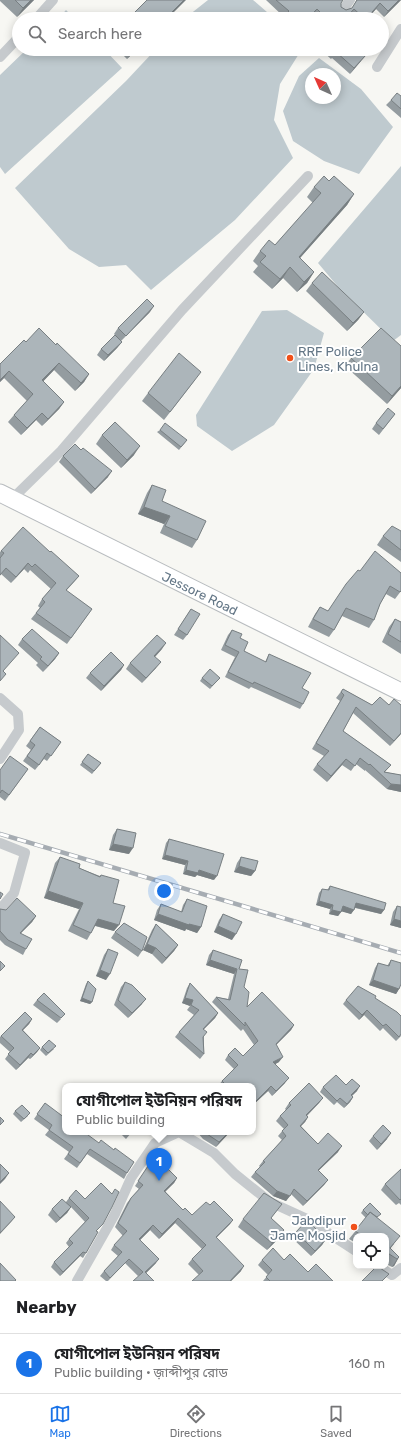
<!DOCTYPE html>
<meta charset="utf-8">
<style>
body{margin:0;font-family:Rubik,"Noto Sans Bengali",sans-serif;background:#f6f6f6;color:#202124}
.controls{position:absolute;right:12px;bottom:12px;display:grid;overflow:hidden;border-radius:8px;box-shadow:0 2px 10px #0003}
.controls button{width:36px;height:36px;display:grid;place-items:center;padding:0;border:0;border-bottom:1px solid #e0e0e0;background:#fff;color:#202124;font:20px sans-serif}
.compass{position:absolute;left:305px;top:68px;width:36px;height:36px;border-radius:50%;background:#fff;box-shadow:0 2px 10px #0003;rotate:315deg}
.you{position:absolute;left:164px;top:891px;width:14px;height:14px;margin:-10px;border:3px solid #fff;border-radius:50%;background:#1a73e8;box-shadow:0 0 0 6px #1a73e833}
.badge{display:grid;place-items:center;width:26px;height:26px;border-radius:50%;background:#1a73e8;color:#fff;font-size:13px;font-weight:700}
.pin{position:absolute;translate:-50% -33px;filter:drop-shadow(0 1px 2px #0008)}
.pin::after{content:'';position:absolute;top:21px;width:14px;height:12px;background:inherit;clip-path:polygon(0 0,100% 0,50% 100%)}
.popup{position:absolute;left:62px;top:1083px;width:194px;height:52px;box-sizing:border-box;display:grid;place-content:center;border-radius:8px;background:#fff;filter:drop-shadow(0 1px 3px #0005);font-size:13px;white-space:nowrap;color:#757577}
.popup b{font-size:15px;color:#202124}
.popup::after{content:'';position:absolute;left:50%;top:100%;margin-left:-8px;border:8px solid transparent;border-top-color:#fff}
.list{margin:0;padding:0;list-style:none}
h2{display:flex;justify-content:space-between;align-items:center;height:52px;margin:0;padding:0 16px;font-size:17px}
h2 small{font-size:13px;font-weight:400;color:#757577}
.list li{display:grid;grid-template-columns:26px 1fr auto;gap:12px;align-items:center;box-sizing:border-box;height:60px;padding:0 16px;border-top:1px solid #e0e0e0}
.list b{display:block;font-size:15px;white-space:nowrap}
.list p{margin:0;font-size:13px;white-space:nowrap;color:#757577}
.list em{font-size:13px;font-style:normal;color:#757577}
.icon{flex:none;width:22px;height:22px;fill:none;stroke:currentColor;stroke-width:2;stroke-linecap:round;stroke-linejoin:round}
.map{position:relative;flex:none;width:401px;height:1281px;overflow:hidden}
.search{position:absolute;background:#fff;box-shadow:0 2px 10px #0003;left:12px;right:12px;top:12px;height:44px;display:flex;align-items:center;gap:10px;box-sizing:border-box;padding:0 14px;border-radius:22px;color:#757577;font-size:15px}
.sheet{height:112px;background:#fff}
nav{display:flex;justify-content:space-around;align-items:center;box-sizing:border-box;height:56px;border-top:1px solid #e0e0e0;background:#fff;font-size:11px;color:#757577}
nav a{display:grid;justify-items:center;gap:2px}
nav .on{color:#1a73e8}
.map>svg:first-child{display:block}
.water{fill:#bfcacf;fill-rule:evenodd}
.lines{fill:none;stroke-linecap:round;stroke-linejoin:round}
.trunk-casing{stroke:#b8bcbf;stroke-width:19}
.minor{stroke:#c6cacd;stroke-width:10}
.trunk{stroke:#fff;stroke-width:17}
.rail-casing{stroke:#a6acb2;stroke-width:4.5}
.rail{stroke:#fff;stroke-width:3;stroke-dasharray:9;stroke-linecap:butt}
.wall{fill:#949ca0}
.shaded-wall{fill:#787f82}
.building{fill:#acb5ba;stroke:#787f82}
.poi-dot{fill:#f0501a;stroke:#fff;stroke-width:1.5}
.labels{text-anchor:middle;stroke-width:4;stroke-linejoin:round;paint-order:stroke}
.poi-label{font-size:13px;fill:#637686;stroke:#fff;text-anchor:start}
.street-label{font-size:13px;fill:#637686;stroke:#fff}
</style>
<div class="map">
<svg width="401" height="1281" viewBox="0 0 401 1281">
<rect width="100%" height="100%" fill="#f7f7f3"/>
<path class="water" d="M 208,0 L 253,0 L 275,19 L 184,19 Z
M 66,10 L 75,19 L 58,19 Z
M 27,49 L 104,49 L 122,68 L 5,174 L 0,167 L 0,75 Z
M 156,49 L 302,49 L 280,84 L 274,120 L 293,158 L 235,220 L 151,290 L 126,265 L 99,267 L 69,249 L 15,188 L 126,81 Z
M 319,58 L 361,89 L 393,127 L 359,174 L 324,161 L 293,141 L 283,111 L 299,76 ZM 311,74 L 335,74 L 335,98 L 311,98 Z
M 401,166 L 401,335 L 393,341 L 339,288 L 318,263 Z
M 287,310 L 324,333 L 314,369 L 274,425 L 232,451 L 197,426 L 196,415 L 262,311 Z"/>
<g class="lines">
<defs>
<path id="trunk" d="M 0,493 L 401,692"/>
</defs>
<use href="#trunk" class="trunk-casing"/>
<path class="minor" d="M 343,10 L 350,0
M 36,19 L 53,0
M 0,57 L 19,37
M 377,67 L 401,29
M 12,499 L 61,451 L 182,310 L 308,176
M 0,698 L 18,714 L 19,730 L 0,759
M 0,843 L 25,853 L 14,893 L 0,909
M 378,1266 L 392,1275 L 401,1268
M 77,1281 L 115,1214 L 131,1178 L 155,1143 L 179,1132 L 214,1153 L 235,1174 L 270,1202 L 305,1218 L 356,1251"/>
<use href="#trunk" class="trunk"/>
<defs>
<path id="rail" d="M 0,834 L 401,953"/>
</defs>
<use href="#rail" class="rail-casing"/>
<use href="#rail" class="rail"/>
</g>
<path class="wall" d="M 0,0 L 34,0 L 17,17 L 0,1 Z
M 266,0 L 343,0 L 341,3 L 341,7 L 346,10 L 352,8 L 356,1 L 356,0 L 401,0 L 384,17 L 376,9 L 367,19 L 354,19 L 350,15 L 346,19 L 317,19 L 313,15 L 309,19 L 285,19 L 283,18 L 284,17 Z
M 117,49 L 137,49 L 127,59 Z
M 320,49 L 359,49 L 361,61 L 350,74 L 332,58 L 331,59 Z
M 401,96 L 401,118 L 386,105 L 391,100 Z
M 329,181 L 354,194 L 347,205 L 300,258 L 314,272 L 307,283 L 297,292 L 283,278 L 272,289 L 253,272 L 258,266 L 253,261 L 260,251 L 275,245 L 313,203 L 307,197 L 314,187 Z
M 312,283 L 364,312 L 358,320 L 347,331 L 306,291 Z
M 150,312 L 121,341 L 114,334 L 118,328 Z
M 26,342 L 56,345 L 89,374 L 84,382 L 75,391 L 54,370 L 43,381 L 64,402 L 59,409 L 42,426 L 36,420 L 21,435 L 8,422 L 14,415 L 27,401 L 4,378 L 0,382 L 0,364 Z
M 122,342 L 117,348 L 104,361 L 97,355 L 101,349 Z
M 401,346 L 401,388 L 387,404 L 345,366 L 351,358 Z
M 195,380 L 164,420 L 142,401 L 148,393 Z
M 395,414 L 379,435 L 372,429 L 376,423 Z
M 160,430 L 187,440 L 179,450 L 157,432 Z
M 102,435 L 134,455 L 121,468 L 96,444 Z
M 63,456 L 108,477 L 91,494 L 59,462 Z
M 152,485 L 162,501 L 197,540 L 192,548 L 160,533 L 164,524 L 138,514 L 147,493 Z
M 401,531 L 401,562 L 377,545 L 383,536 Z
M 1,551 L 50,552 L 79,576 L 74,582 L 66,591 L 92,609 L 67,644 L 31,619 L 40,608 L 38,606 L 42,599 L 51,589 L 30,570 L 28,573 L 24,569 L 11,583 L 1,574 L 0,576 L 0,552 Z
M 360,571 L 401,591 L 395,599 L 386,594 L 380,604 L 374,620 L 369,628 L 342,616 L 334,630 L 329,637 L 308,627 L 315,614 L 320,607 L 328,611 Z
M 191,609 L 187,635 L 183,640 L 174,635 Z
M 395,619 L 401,622 L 401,654 L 382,642 L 389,627 Z
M 232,630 L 240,638 L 244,651 L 265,662 L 269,654 L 302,688 L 303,704 L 300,709 L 251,687 L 249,689 L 225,677 L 235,657 L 221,650 L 228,635 Z
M 22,639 L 59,653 L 55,659 L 43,672 L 36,665 L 38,663 L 18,645 Z
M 162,649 L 155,657 L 156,668 L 142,683 L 126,669 L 130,663 Z
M 124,665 L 121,670 L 101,691 L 86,678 L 90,673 Z
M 202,678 L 218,680 L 210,689 L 200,681 Z
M 343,689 L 372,705 L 401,705 L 401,734 L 390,746 L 353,713 L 343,731 L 391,765 L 385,772 L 401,775 L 401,792 L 387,789 L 365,770 L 365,771 L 356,764 L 351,771 L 342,765 L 327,782 L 313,770 L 317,764 L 324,756 L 312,749 L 340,701 L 336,698 Z
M 40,727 L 61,742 L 47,761 L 44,759 L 35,770 L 23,761 L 31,750 L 26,746 Z
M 88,754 L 101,763 L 92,774 L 80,765 Z
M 28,769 L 5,801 L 0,797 L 0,770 Z
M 117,829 L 129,854 L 109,850 L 113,835 Z
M 169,839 L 214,880 L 197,875 L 195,877 L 183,874 L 185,865 L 162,859 L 166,843 Z
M 60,857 L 79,868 L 100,876 L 101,875 L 113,903 L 114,931 L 95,926 L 87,940 L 68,931 L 79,909 L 44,898 L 55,863 Z
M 241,857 L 255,871 L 251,876 L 234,872 L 237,863 Z
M 330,886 L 384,910 L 381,914 L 355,908 L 351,914 L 342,911 L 338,916 L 329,914 L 330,909 L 316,905 L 319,893 L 322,889 L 327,890 Z
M 187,899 L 201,927 L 197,933 L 186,929 L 185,931 L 154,920 L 157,910 L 161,904 L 181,912 L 183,905 Z
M 397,906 L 401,928 L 390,925 L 393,912 Z
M 0,909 L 36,916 L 32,922 L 21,933 L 26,949 L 23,955 L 5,945 L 0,940 Z
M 223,914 L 232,940 L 214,932 L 219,920 Z
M 156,924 L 178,945 L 174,951 L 162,964 L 152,954 L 143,950 L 152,930 Z
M 115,932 L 142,951 L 138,957 L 111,938 Z
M 108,949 L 106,980 L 96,976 L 104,955 Z
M 213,950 L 239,969 L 244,987 L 247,1007 L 294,1025 L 291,1030 L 276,1045 L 279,1062 L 275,1064 L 285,1083 L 272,1096 L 268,1091 L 253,1105 L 253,1086 L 218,1086 L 222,1081 L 234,1069 L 225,1060 L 228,1055 L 243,1056 L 254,1045 L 243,1029 L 241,1031 L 212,1002 L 216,997 L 228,999 L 234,974 L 206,965 L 209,955 Z
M 391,960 L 399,989 L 396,994 L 369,985 L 375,968 L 378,963 L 387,966 Z
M 88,981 L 92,1002 L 90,1004 L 80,1001 L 86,984 Z
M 125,982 L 142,1004 L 128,1018 L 114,1005 L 121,987 Z
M 190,983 L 218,1013 L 215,1018 L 204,1029 L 204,1054 L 200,1059 L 175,1037 L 179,1032 L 194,1015 L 187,1010 L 190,1006 L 182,1003 L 187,988 Z
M 44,993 L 61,1019 L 57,1023 L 33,1005 L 37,1000 Z
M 375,998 L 401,1036 L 396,1041 L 383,1028 L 380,1031 L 364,1015 L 359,1020 L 343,1004 L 346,1000 Z
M 32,1019 L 29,1024 L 23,1030 L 40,1048 L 37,1052 L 30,1059 L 28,1058 L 16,1070 L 5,1059 L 10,1052 L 0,1043 L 0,1037 L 1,1036 Z
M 42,1047 L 54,1049 L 46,1056 L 40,1050 Z
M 346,1085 L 357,1091 L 352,1096 L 353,1097 L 350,1102 L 344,1108 L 337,1102 L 334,1105 L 320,1092 L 323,1087 Z
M 323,1098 L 319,1103 L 307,1116 L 308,1117 L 305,1122 L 301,1126 L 318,1144 L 338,1152 L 318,1171 L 328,1180 L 324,1185 L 303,1206 L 291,1194 L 286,1201 L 273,1196 L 251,1177 L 255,1172 L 260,1167 L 259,1166 L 263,1161 L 282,1140 L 278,1136 L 284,1129 L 276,1121 L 280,1116 L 286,1110 L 285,1109 L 289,1103 Z
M 45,1103 L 127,1173 L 124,1179 L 87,1154 L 77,1168 L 64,1159 L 69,1152 L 45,1135 L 49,1130 L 34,1119 Z
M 15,1111 L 28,1116 L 21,1122 L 13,1114 Z
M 119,1132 L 132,1132 L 126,1139 Z
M 197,1132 L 230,1132 L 216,1147 L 203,1139 Z
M 373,1136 L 387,1139 L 377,1150 L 369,1141 Z
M 158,1151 L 165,1166 L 177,1178 L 174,1183 L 165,1191 L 183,1210 L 192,1215 L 210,1205 L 233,1220 L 230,1224 L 216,1238 L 241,1271 L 231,1281 L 192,1281 L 199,1275 L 188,1264 L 192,1259 L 202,1249 L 175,1223 L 159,1239 L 150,1230 L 140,1240 L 156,1263 L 146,1273 L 138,1276 L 125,1263 L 108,1281 L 106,1281 L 100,1276 L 104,1271 L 118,1256 L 111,1250 L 114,1245 L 123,1236 L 115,1227 L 127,1203 L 131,1198 L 139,1189 L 135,1186 Z
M 401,1169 L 401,1205 L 399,1203 L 396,1205 L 381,1190 L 385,1184 Z
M 69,1198 L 103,1224 L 96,1231 L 86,1253 L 83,1258 L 80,1256 L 60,1276 L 51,1267 L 54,1262 L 69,1247 L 66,1243 L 69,1239 L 85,1222 L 71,1207 L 67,1213 L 56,1223 L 48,1215 L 52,1209 L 66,1202 Z
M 282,1204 L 271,1218 L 284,1230 L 279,1238 L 267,1250 L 238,1227 L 243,1219 Z
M 363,1210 L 378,1218 L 394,1244 L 390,1249 L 399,1257 L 394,1266 L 392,1267 L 386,1264 L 386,1236 L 356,1236 L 356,1243 L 349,1239 L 366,1218 L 361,1213 Z
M 296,1232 L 326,1239 L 322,1245 L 311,1256 L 292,1238 Z
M 262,1260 L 284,1260 L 308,1272 L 333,1281 L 263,1281 L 268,1275 L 258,1265 Z"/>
<path class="shaded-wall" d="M 31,0 L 34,0 L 17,17 L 23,8 Z
M 184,0 L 186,0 L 167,19 L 165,19 Z
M 399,0 L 401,0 L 384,17 L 388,11 Z
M 380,3 L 376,9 L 367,19 L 366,19 Z
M 317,9 L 313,15 L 309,19 L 307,19 Z
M 135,49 L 137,49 L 127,59 L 133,51 Z
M 366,55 L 361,61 L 350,74 L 354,68 Z
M 354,194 L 347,205 L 292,267 L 299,257 Z
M 290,267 L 283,278 L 272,289 L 280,279 Z
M 314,272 L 307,283 L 297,292 L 304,282 Z
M 154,306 L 150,312 L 121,341 L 126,336 Z
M 364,312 L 358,320 L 347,331 L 353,323 Z
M 122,342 L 117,348 L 104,361 L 108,355 Z
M 59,363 L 54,370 L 37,388 L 42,380 Z
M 9,371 L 4,378 L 0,382 L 0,380 Z
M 89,374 L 84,382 L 75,391 L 81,383 Z
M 401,386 L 401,388 L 387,404 L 392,396 Z
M 64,402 L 59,409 L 42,426 L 48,419 Z
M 42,413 L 36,420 L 21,435 L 27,428 Z
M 140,446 L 134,455 L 121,468 L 127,460 Z
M 112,471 L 108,477 L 91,494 L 95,489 Z
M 144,507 L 170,516 L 164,524 L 138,514 Z
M 28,563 L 24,569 L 11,583 L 16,577 Z
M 166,643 L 162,649 L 150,662 L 154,656 Z
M 59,653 L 55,659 L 43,672 L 48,666 Z
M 161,662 L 156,668 L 142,683 L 146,678 Z
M 124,665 L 121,670 L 101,691 L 104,686 Z
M 401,733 L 400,735 L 390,746 L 394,741 Z
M 346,759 L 342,765 L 327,782 L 331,776 Z
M 391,784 L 401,785 L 401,792 L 387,789 Z
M 113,844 L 133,848 L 129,854 L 109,850 Z
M 165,855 L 188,861 L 185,865 L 162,859 Z
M 239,866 L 255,871 L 251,876 L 234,872 Z
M 186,870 L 199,870 L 217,876 L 214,880 L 197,875 L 195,877 L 183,874 Z
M 48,891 L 83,903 L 79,909 L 44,898 Z
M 319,901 L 333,905 L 330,909 L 316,905 Z
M 356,903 L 384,910 L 381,914 L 353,907 Z
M 343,906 L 354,910 L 351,914 L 340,911 Z
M 332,910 L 341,912 L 338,916 L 329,914 Z
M 158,914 L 189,924 L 201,927 L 197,933 L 186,929 L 185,931 L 154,920 Z
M 36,916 L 32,922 L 16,938 L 20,933 Z
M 98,919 L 119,925 L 114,931 L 93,925 Z
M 394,919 L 401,921 L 401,928 L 390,925 Z
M 218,926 L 236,934 L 232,940 L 214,932 Z
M 147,944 L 156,948 L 152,954 L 143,950 Z
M 178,945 L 174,951 L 162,964 L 166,958 Z
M 210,960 L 237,969 L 234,974 L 206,965 Z
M 100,970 L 110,974 L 106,980 L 96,976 Z
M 373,980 L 399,989 L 396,994 L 369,985 Z
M 82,998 L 92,1002 L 90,1004 L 80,1001 Z
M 185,998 L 193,1000 L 190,1006 L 182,1003 Z
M 146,999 L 142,1004 L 128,1018 L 132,1013 Z
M 367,1010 L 364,1015 L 359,1020 L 362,1015 Z
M 218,1013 L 215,1018 L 199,1034 L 203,1029 Z
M 32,1019 L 29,1024 L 19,1034 L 22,1030 Z
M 294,1025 L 291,1030 L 272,1049 L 276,1044 Z
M 40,1048 L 37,1052 L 30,1059 L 33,1055 Z
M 31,1053 L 28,1058 L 16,1070 L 20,1065 Z
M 283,1057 L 279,1062 L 270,1067 L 273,1062 Z
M 289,1078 L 285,1083 L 272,1096 L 276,1091 Z
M 271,1086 L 268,1091 L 253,1105 L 254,1103 Z
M 360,1086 L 357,1091 L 348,1099 L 351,1095 Z
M 353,1097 L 350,1102 L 344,1108 L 347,1104 Z
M 323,1098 L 319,1103 L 302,1120 L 306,1115 Z
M 308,1117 L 305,1122 L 296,1131 L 300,1126 Z
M 229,1132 L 230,1132 L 216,1147 L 219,1142 Z
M 391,1133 L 387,1139 L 377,1150 L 381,1144 Z
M 342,1146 L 338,1152 L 314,1175 L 318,1170 Z
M 9,1173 L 5,1179 L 0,1184 L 0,1182 Z
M 177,1178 L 174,1183 L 161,1196 L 164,1191 Z
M 328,1180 L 324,1185 L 303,1206 L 307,1201 Z
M 277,1191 L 290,1196 L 286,1201 L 273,1196 Z
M 71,1207 L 67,1213 L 56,1223 L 60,1218 Z
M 15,1217 L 11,1222 L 0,1234 L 0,1233 Z
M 178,1218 L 175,1223 L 159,1239 L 162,1234 Z
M 233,1220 L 230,1224 L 212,1242 L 216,1237 Z
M 153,1225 L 150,1230 L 136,1244 L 139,1239 Z
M 284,1230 L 279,1238 L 267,1250 L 272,1243 Z
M 326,1239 L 322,1245 L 311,1256 L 315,1251 Z
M 83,1252 L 80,1256 L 60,1276 L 63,1272 Z
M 399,1257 L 394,1266 L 392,1267 L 397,1259 Z
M 159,1259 L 156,1263 L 142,1277 L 145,1272 Z
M 244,1266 L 241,1271 L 231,1281 L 230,1281 Z"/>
<path class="building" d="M 15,0 L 31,0 L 23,8 Z
M 147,0 L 184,0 L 165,19 L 128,19 Z
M 276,0 L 343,0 L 341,3 L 341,7 L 346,10 L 352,8 L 357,0 L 399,0 L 388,11 L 380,3 L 366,19 L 365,19 L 354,9 L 345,19 L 327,19 L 317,9 L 307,19 L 295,19 L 288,12 L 289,11 Z
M 330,49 L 359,49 L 366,55 L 354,68 L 336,52 L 335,53 Z
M 397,93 L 401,96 L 401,109 L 391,100 Z
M 324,176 L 329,181 L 334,176 L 354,194 L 299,257 L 314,272 L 304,282 L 290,267 L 280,279 L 260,262 L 266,256 L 260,251 L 269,240 L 275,245 L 321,193 L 314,187 Z
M 322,272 L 364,312 L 353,323 L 312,283 Z
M 147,299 L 154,306 L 126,336 L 118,328 Z
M 39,328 L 56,345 L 57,343 L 89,374 L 81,383 L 59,363 L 42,380 L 64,402 L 48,419 L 42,413 L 27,428 L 14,415 L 33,394 L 9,371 L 0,380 L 0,364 L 24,340 L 26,342 Z
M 381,328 L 401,346 L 401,386 L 392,396 L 351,358 Z
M 115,335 L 122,342 L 108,355 L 101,349 Z
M 179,353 L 201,372 L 170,412 L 148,393 Z
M 388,408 L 395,414 L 383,429 L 376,423 Z
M 115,422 L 140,446 L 127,460 L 102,435 Z
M 165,423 L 187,440 L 181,447 L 160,430 Z
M 75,444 L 81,450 L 83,448 L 112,471 L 95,489 L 63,456 Z
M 152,485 L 166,490 L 162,501 L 206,521 L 197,540 L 165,526 L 170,516 L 144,507 Z
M 392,526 L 401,531 L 401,550 L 383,536 Z
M 23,527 L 50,552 L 51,551 L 79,576 L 66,590 L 92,609 L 71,638 L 36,613 L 45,602 L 42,599 L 56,583 L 35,564 L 32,567 L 28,563 L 16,577 L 6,568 L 0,575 L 0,558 L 4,553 L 1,551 Z
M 375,551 L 401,573 L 401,591 L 400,592 L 390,586 L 380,604 L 374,620 L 346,608 L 334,630 L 313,619 L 320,607 L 328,611 L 346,584 L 358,570 L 360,571 Z
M 191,609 L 200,614 L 187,635 L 178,629 Z
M 395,619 L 401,622 L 401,642 L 388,634 Z
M 32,629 L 59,653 L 48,666 L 40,659 L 42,657 L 22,639 Z
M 232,630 L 242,634 L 240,638 L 248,642 L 244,651 L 266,662 L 269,654 L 311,673 L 302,688 L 309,692 L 303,704 L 254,682 L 253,684 L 228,672 L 239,652 L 225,645 Z
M 0,635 L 19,653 L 3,671 L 6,674 L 0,681 Z
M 157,635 L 166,643 L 154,656 L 161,662 L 146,678 L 130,663 Z
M 111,652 L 124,665 L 104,686 L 90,673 Z
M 210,669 L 220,678 L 212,686 L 202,678 Z
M 343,689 L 372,705 L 380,697 L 389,705 L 394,699 L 401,705 L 401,733 L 394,741 L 356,707 L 343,731 L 391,765 L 384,772 L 401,775 L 401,785 L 391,784 L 370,764 L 369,765 L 360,758 L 355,766 L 346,759 L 331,776 L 317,764 L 329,751 L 316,743 L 344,695 L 341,692 Z
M 40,727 L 61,742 L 51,756 L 47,753 L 39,765 L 27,756 L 35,745 L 30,741 Z
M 88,754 L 101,763 L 94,771 L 82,762 Z
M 10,756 L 28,769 L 9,795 L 2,790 L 0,793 L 0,770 Z
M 117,829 L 136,833 L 133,848 L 113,844 Z
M 169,839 L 224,854 L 217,876 L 199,870 L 198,873 L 186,870 L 188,861 L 165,855 Z
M 60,857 L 80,864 L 79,868 L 100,877 L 101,875 L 119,880 L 113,903 L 125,906 L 119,925 L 98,919 L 91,933 L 73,925 L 83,903 L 48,891 Z
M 241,857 L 258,861 L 255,871 L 239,866 Z
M 330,886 L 386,903 L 384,910 L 356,903 L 354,910 L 343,906 L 341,912 L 332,910 L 333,905 L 319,901 L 322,889 L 329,890 Z
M 0,892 L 3,894 L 0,899 Z
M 17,898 L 36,916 L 20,933 L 32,939 L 26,949 L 8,940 L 0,931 L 0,909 L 6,910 Z
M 187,899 L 207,906 L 201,927 L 189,924 L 189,925 L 158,914 L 161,904 L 182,912 Z
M 397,906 L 401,907 L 401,921 L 394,919 Z
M 223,914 L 242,922 L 236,934 L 218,926 Z
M 124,923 L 147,937 L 142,951 L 115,932 Z
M 156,924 L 178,945 L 166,958 L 156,948 L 147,944 Z
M 108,949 L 118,953 L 110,974 L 100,970 Z
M 213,950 L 242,960 L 239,969 L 248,970 L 244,987 L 249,992 L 247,1007 L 262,992 L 294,1025 L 276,1044 L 283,1057 L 273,1062 L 289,1078 L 276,1091 L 271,1086 L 254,1103 L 253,1102 L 253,1086 L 227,1086 L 222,1081 L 238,1065 L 228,1055 L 235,1048 L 243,1056 L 258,1041 L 245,1022 L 245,1026 L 216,997 L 230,1000 L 237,969 L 210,960 Z
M 391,960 L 401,963 L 401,984 L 399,989 L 373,980 L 378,963 L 389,966 Z
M 0,961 L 5,966 L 0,971 Z
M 88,981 L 96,989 L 92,1002 L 82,998 Z
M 125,982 L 132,985 L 146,999 L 132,1013 L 118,1000 Z
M 190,983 L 218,1013 L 203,1029 L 207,1032 L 203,1037 L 204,1054 L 179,1032 L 199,1010 L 191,1005 L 193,1000 L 185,998 Z
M 358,986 L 376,996 L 375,998 L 397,1012 L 401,1016 L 401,1034 L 399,1037 L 386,1024 L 383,1026 L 367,1010 L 362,1015 L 346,1000 Z
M 44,993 L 65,1014 L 61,1018 L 37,1000 Z
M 25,1012 L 32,1019 L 22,1030 L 40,1048 L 33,1055 L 31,1053 L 20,1065 L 8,1054 L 14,1048 L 1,1036 Z
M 49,1040 L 56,1046 L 48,1053 L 42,1047 Z
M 336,1075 L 346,1085 L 352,1079 L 360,1086 L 351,1095 L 353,1097 L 347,1104 L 340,1098 L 337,1101 L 323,1087 Z
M 309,1083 L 323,1098 L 306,1115 L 308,1117 L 300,1126 L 318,1144 L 328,1133 L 342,1146 L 318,1170 L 328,1180 L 307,1201 L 294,1189 L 290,1196 L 277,1191 L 255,1172 L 265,1162 L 263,1161 L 286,1136 L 282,1131 L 288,1125 L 280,1116 L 291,1105 L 289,1103 Z
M 45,1103 L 65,1118 L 65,1132 L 84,1132 L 99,1143 L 101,1140 L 114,1150 L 115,1148 L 134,1162 L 127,1173 L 90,1149 L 80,1163 L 68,1154 L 73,1147 L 49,1130 L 52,1125 L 37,1114 Z
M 22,1105 L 30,1113 L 24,1119 L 15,1111 Z
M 0,1117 L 4,1121 L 0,1125 Z
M 383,1125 L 391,1133 L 381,1144 L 373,1136 Z
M 126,1132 L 132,1132 L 129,1135 Z
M 205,1132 L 229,1132 L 219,1142 L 207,1134 Z
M 158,1151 L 168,1162 L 164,1165 L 177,1178 L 164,1191 L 183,1210 L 185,1208 L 192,1215 L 206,1202 L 210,1205 L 214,1201 L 233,1220 L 216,1237 L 244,1266 L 230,1281 L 192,1281 L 203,1271 L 192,1259 L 206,1245 L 178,1218 L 162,1234 L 153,1225 L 139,1239 L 159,1259 L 145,1272 L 154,1281 L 133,1281 L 143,1272 L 129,1259 L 110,1278 L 104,1271 L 122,1252 L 114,1245 L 127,1231 L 118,1223 L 131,1198 L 143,1185 L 138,1181 Z
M 0,1164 L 9,1173 L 0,1182 Z
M 401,1169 L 401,1199 L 400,1200 L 385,1184 Z
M 101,1183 L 112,1194 L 115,1189 L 119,1192 L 112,1207 L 103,1224 L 96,1231 L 98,1232 L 86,1253 L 83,1252 L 63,1272 L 54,1262 L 73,1243 L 69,1239 L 89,1218 L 69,1198 L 76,1190 L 85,1199 Z
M 264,1193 L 282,1204 L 271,1218 L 284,1230 L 272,1243 L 243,1219 Z
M 62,1199 L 71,1207 L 60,1218 L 52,1209 Z
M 0,1201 L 15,1217 L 0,1233 Z
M 370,1203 L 381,1214 L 377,1217 L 370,1212 L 368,1215 L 363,1210 Z
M 370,1212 L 400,1236 L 390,1248 L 399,1257 L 397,1259 L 386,1252 L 386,1236 L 363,1236 L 355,1231 Z
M 307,1220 L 326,1239 L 315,1251 L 296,1232 Z
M 273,1248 L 284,1260 L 290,1254 L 308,1272 L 316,1264 L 333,1281 L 270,1281 L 266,1277 L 272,1270 L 262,1260 Z
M 0,1263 L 16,1280 L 15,1281 L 0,1281 Z
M 377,1266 L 389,1274 L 382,1281 L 362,1281 Z"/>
<g class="poi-dot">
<circle cx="290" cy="358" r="4"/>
<circle cx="354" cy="1227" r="4"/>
</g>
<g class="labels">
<g class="poi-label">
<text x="298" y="356">RRF Police<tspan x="298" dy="15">Lines, Khulna</tspan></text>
<text x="346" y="1225" text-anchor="end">Jabdipur<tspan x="346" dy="15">Jame Mosjid</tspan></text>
</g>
<g class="street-label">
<text transform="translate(200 593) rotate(26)" y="5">Jessore Road</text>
</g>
</g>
</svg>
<div class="controls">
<button><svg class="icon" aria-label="locate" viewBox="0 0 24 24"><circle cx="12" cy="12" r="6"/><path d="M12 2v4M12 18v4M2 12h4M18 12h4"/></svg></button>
</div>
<svg class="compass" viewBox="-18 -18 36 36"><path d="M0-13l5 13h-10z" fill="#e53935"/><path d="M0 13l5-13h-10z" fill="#757577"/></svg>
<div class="you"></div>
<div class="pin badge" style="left:159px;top:1181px">1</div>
<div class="popup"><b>যোগীপোল ইউনিয়ন পরিষদ</b>Public building</div>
<div class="search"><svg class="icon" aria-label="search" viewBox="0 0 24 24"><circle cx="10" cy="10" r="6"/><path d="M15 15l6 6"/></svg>Search here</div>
</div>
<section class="sheet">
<h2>Nearby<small></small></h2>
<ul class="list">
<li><span class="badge">1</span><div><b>যোগীপোল ইউনিয়ন পরিষদ</b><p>Public building · জ়াব্দীপুর রোড</p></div><em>160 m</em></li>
</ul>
</section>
<nav>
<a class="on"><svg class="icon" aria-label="map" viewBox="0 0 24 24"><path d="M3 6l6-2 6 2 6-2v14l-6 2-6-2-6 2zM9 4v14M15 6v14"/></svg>Map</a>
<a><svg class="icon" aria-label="directions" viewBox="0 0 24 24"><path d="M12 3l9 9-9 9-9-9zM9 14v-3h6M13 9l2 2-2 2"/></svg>Directions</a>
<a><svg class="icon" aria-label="saved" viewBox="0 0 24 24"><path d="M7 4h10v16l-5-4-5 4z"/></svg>Saved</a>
</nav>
